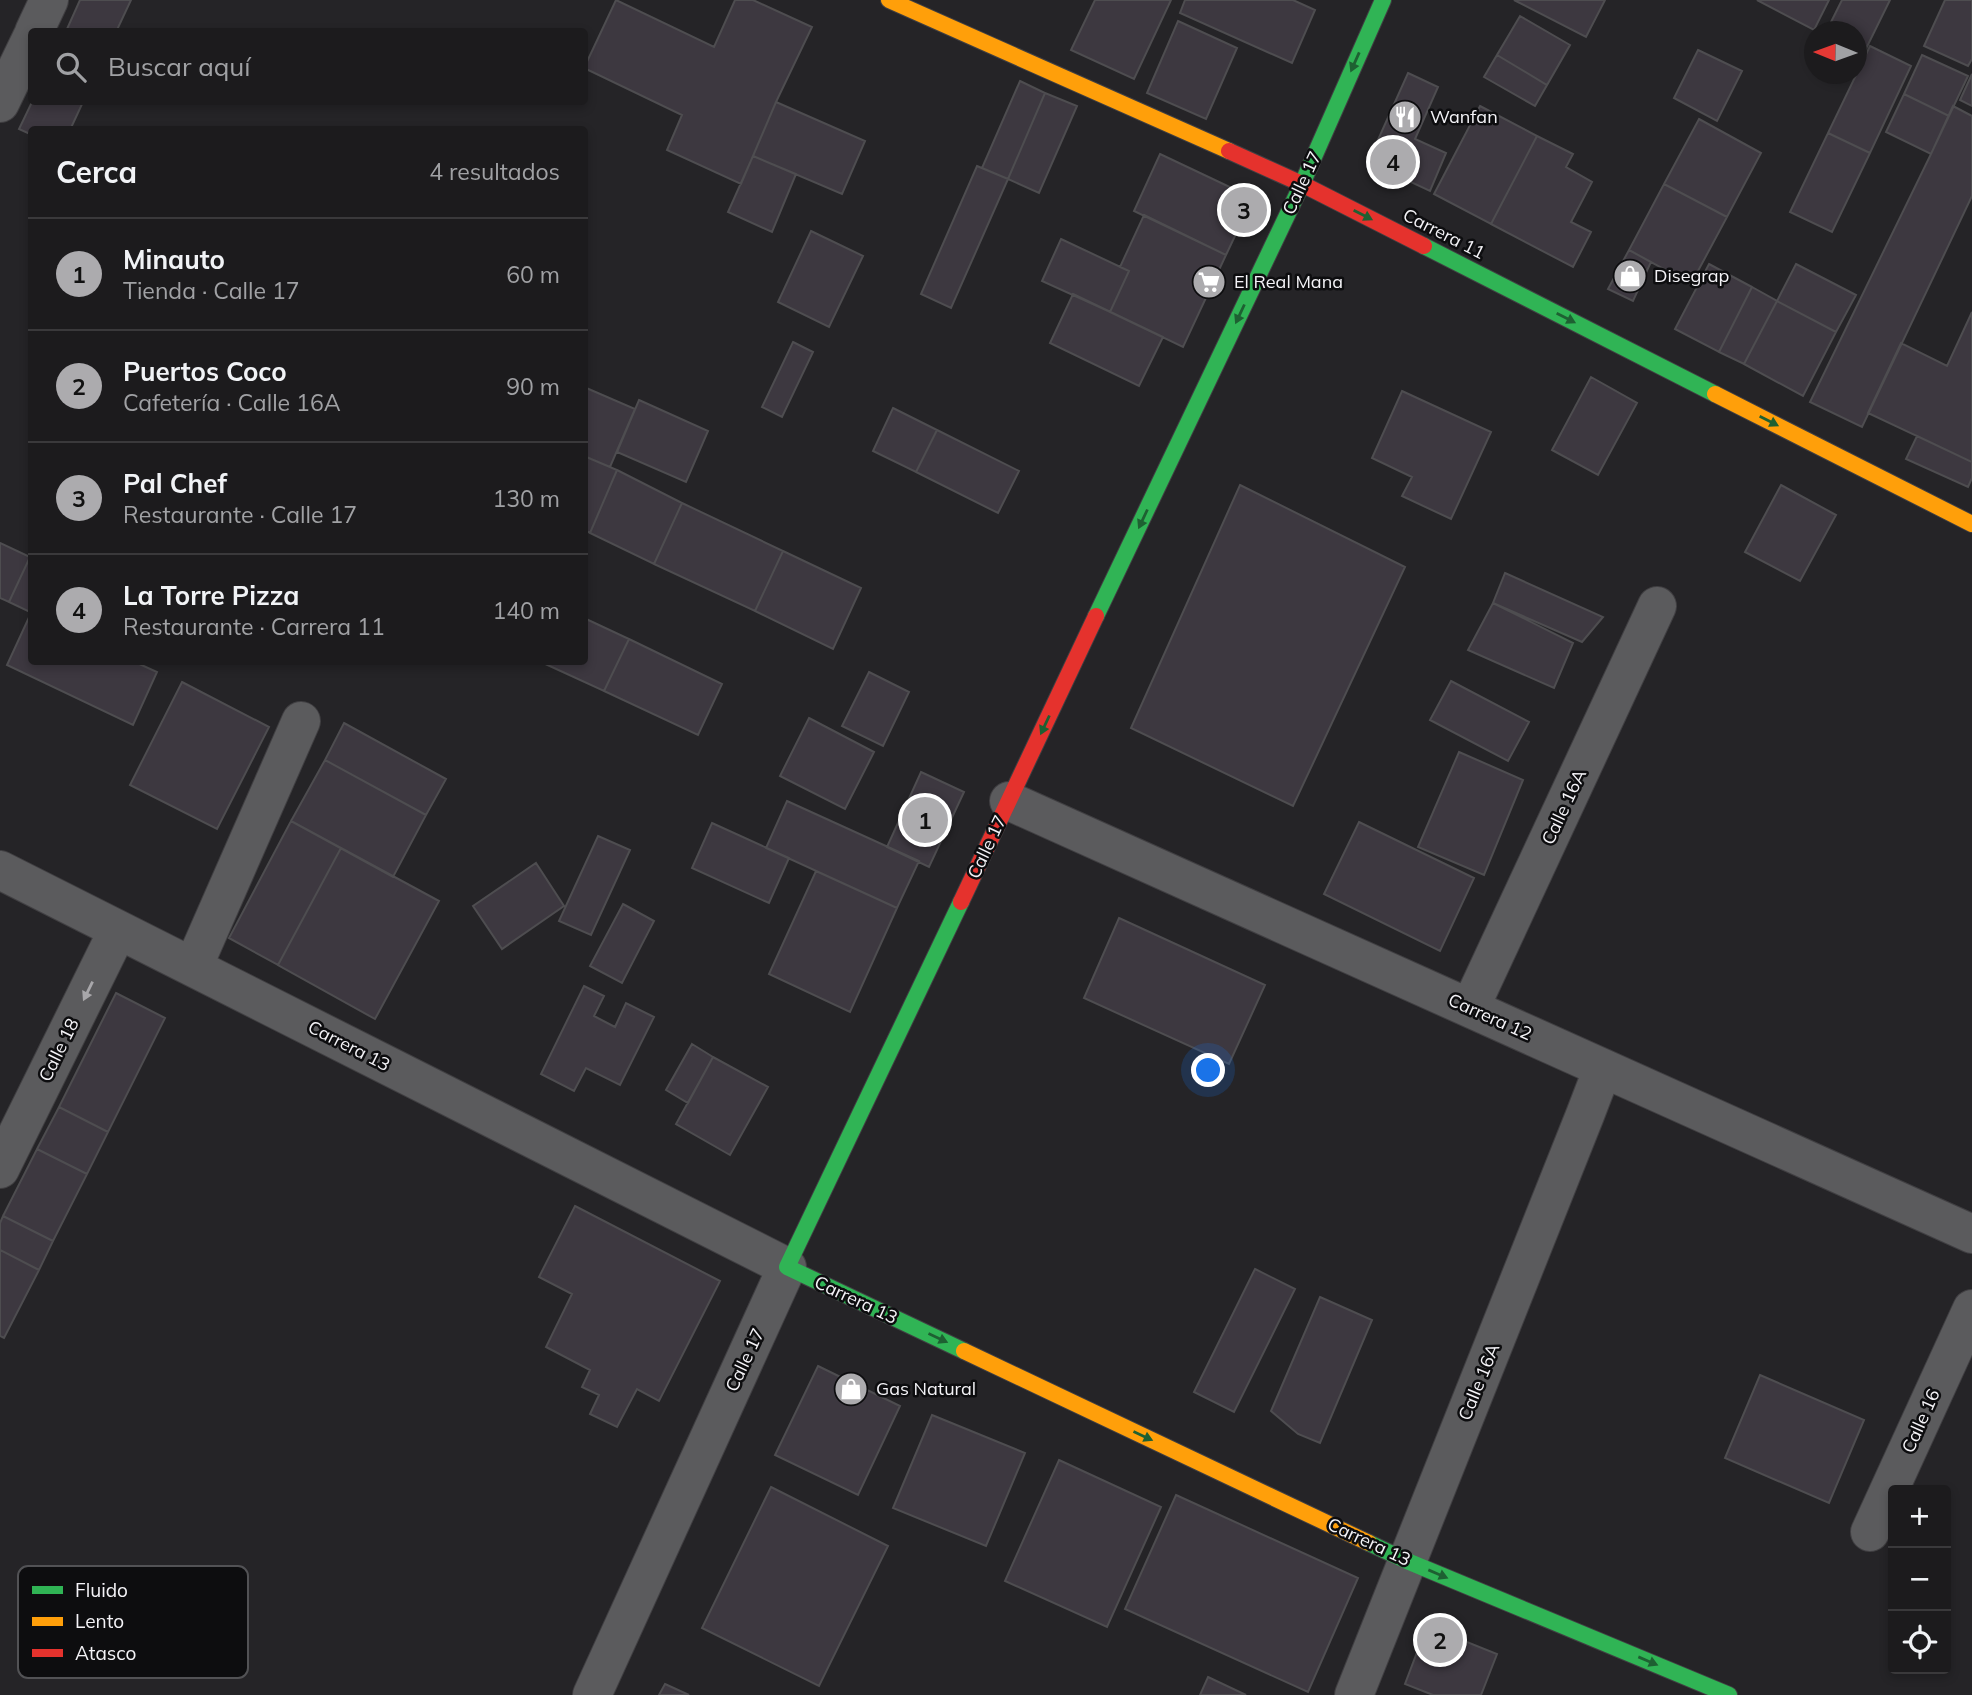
<!DOCTYPE html>
<html lang="es">
<meta charset="utf-8">
<style>
body{margin:0;font-family:Mulish,sans-serif;background:#29282a;color:#f1f3f6}
.controls{position:absolute;right:21px;bottom:21px;display:grid;overflow:hidden;border-radius:7px;box-shadow:0 4px 10px #0003}
.controls button{width:63px;height:63px;display:grid;place-items:center;padding:0;border:0;border-bottom:2px solid #3a393b;background:#1c1b1d;color:#f1f3f6;font:35px sans-serif}
.compass{position:absolute;left:1804px;top:21px;width:63px;height:63px;border-radius:50%;background:#1c1b1d;box-shadow:0 4px 10px #0003;rotate:271deg}
.you{position:absolute;left:1209px;top:1071px;width:24px;height:24px;margin:-18px;border:5px solid #fff;border-radius:50%;background:#1a73e8;box-shadow:0 0 0 10px #1a73e833}
.badge{display:grid;place-items:center;width:46px;height:46px;border-radius:50%;background:#acabae;color:#111;font-size:23px;font-weight:700}
.pin{position:absolute;translate:-50% -50%;border:4px solid #fff;box-shadow:0 2px 7px #0006}
.list{margin:0;padding:0;list-style:none}
h2{display:flex;justify-content:space-between;align-items:center;height:91px;margin:0;padding:0 28px;font-size:30px}
h2 small{font-size:23px;font-weight:400;color:#a0a1a4}
.list li{display:grid;grid-template-columns:46px 1fr auto;gap:21px;align-items:center;box-sizing:border-box;height:112px;padding:0 28px;border-top:2px solid #3a393b}
.list b{display:block;font-size:26px;white-space:nowrap}
.list p{margin:0;font-size:23px;white-space:nowrap;color:#a0a1a4}
.list em{font-size:23px;font-style:normal;color:#a0a1a4}
.icon{flex:none;width:38px;height:38px;fill:none;stroke:currentColor;stroke-width:2;stroke-linecap:round;stroke-linejoin:round}
.map{position:relative;flex:none;width:1972px;height:1695px;overflow:hidden}
.search{position:absolute;background:#1c1b1d;box-shadow:0 4px 10px #0003;left:28px;top:28px;width:560px;height:77px;display:flex;align-items:center;gap:18px;box-sizing:border-box;padding:0 24px;border-radius:7px;color:#a0a1a4;font-size:26px}
.panel{position:absolute;background:#1c1b1d;box-shadow:0 4px 10px #0003;left:28px;top:126px;width:560px;height:539px;border-radius:7px}
.map>svg:first-child{display:block}
.building{fill:#3d3840;stroke:#4e4d50;stroke-width:2}
.lines{fill:none;stroke-linecap:round;stroke-linejoin:round}
.street-casing{stroke:#403f42;stroke-width:40}
.fast-casing{stroke:#403f42;stroke-width:18}
.slow-casing{stroke:#403f42;stroke-width:18}
.jam-casing{stroke:#403f42;stroke-width:18}
.street{stroke:#5b5b5d;stroke-width:38}
.fast{stroke:#30b455;stroke-width:16}
.slow{stroke:#ff9f0a;stroke-width:16}
.jam{stroke:#e5322d;stroke-width:16}
.oneway{fill:#1e6032}
.oneway2{fill:#a8a7aa}
.labels{text-anchor:middle;stroke-width:5;stroke-linejoin:round;paint-order:stroke}
.poi-label{font-size:18px;fill:#f4f3f7;stroke:#0d0d0f;text-anchor:start}
.street-label{font-size:18px;fill:#f4f3f7;stroke:#0d0d0f}
.key{fill:#0d0d0f;stroke:#525255;stroke-width:2}
.key-label{font-size:19px;fill:#f4f3f7}
</style>
<div class="map">
<svg width="1972" height="1695" viewBox="0 0 1972 1695">
<rect width="100%" height="100%" fill="#252427"/>
<path class="building" d="M 80,0 L 131,0 L 116,32 L 73,32 L 67,29 Z
M 616,0 L 714,47 L 735,0 L 753,0 L 812,27 L 776,102 L 741,184 L 667,150 L 682,115 L 584,68 Z
M 1095,0 L 1171,0 L 1134,79 L 1071,50 Z
M 1185,0 L 1293,0 L 1315,10 L 1292,63 L 1180,13 Z
M 1514,0 L 1605,0 L 1586,37 Z
M 1757,0 L 1829,0 L 1814,30 Z
M 1842,0 L 1890,0 L 1856,69 L 1856,32 L 1826,32 Z
M 1945,0 L 1972,0 L 1972,59 L 1968,66 L 1924,46 Z
M 1520,16 L 1570,45 L 1547,85 L 1497,55 Z
M 1178,21 L 1237,48 L 1206,119 L 1147,93 Z
M 1870,46 L 1911,66 L 1870,153 L 1828,133 Z
M 1698,50 L 1742,71 L 1717,121 L 1674,98 Z
M 1497,55 L 1547,85 L 1535,106 L 1484,77 Z
M 1922,55 L 1968,76 L 1949,116 L 1904,94 Z
M 1408,73 L 1438,87 L 1415,139 L 1446,153 L 1430,191 L 1368,162 Z
M 1972,74 L 1972,106 L 1960,100 Z
M 1020,81 L 1045,93 L 1008,179 L 982,168 Z
M 1045,93 L 1077,106 L 1039,193 L 1008,179 Z
M 1904,94 L 1949,116 L 1931,154 L 1886,132 Z
M 32,102 L 83,102 L 70,130 L 32,130 L 32,135 L 19,129 Z
M 776,102 L 865,141 L 842,194 L 753,156 Z
M 1480,106 L 1537,136 L 1491,224 L 1434,194 Z
M 1953,106 L 1972,116 L 1972,196 L 1862,427 L 1810,402 L 1931,154 Z
M 1699,119 L 1761,153 L 1727,217 L 1664,184 Z
M 1828,133 L 1870,153 L 1832,232 L 1790,212 Z
M 1537,136 L 1573,154 L 1566,167 L 1592,182 L 1571,222 L 1591,232 L 1573,267 L 1491,224 Z
M 1160,154 L 1253,198 L 1226,255 L 1134,211 Z
M 753,156 L 796,174 L 772,232 L 728,212 Z
M 977,166 L 1008,179 L 951,308 L 921,294 Z
M 1664,184 L 1727,217 L 1691,284 L 1629,250 Z
M 1144,215 L 1226,255 L 1183,347 L 1110,312 L 1129,271 L 1120,267 Z
M 811,231 L 863,256 L 829,327 L 778,302 Z
M 1061,239 L 1129,271 L 1110,312 L 1042,281 Z
M 1629,250 L 1651,262 L 1633,301 L 1608,289 Z
M 1709,264 L 1752,287 L 1719,352 L 1675,329 Z
M 1796,264 L 1856,295 L 1836,332 L 1777,301 Z
M 1752,287 L 1777,301 L 1744,364 L 1719,352 Z
M 1073,294 L 1163,337 L 1139,386 L 1050,343 Z
M 1777,301 L 1836,332 L 1803,396 L 1744,364 Z
M 1972,312 L 1972,462 L 1868,413 L 1901,343 L 1947,366 Z
M 793,342 L 813,352 L 782,417 L 762,407 Z
M 1591,377 L 1637,403 L 1598,475 L 1552,450 Z
M 584,387 L 635,409 L 610,467 L 584,456 Z
M 1402,391 L 1491,432 L 1451,519 L 1402,496 L 1412,477 L 1372,458 Z
M 639,400 L 708,431 L 686,482 L 617,452 Z
M 893,408 L 937,430 L 916,472 L 873,451 Z
M 937,430 L 1019,471 L 998,513 L 916,472 Z
M 1917,436 L 1972,462 L 1972,478 L 1968,487 L 1906,459 Z
M 584,456 L 617,470 L 590,533 L 584,530 Z
M 617,470 L 682,503 L 654,564 L 590,533 Z
M 1240,485 L 1405,567 L 1293,806 L 1131,728 Z
M 1781,485 L 1836,515 L 1800,581 L 1745,552 Z
M 682,503 L 783,551 L 755,611 L 654,564 Z
M 0,543 L 30,557 L 9,602 L 0,598 Z
M 783,551 L 861,588 L 833,649 L 755,611 Z
M 30,557 L 32,558 L 32,613 L 9,602 Z
M 1505,573 L 1603,617 L 1582,642 L 1493,603 Z
M 1493,603 L 1573,643 L 1554,688 L 1468,650 Z
M 31,613 L 32,662 L 135,662 L 157,672 L 133,725 L 7,665 Z
M 584,618 L 629,639 L 604,691 L 541,662 L 584,662 Z
M 629,639 L 722,684 L 698,735 L 604,691 Z
M 869,672 L 909,692 L 883,746 L 842,726 Z
M 1451,681 L 1529,722 L 1508,761 L 1430,720 Z
M 182,682 L 269,727 L 217,829 L 130,785 Z
M 809,718 L 874,752 L 845,809 L 780,776 Z
M 344,723 L 446,779 L 426,815 L 325,760 Z
M 1459,752 L 1523,780 L 1484,875 L 1418,847 Z
M 325,760 L 426,815 L 393,877 L 291,821 Z
M 921,772 L 964,792 L 929,867 L 887,847 Z
M 787,801 L 919,861 L 897,908 L 766,848 Z
M 291,821 L 341,848 L 278,965 L 229,938 Z
M 1359,822 L 1474,878 L 1440,951 L 1324,894 Z
M 712,823 L 789,858 L 769,903 L 692,868 Z
M 598,836 L 630,850 L 591,935 L 559,921 Z
M 341,848 L 439,901 L 375,1019 L 278,965 Z
M 536,863 L 564,906 L 502,949 L 473,906 Z
M 816,871 L 897,908 L 850,1012 L 769,974 Z
M 623,904 L 654,921 L 622,983 L 590,966 Z
M 1119,918 L 1265,985 L 1229,1064 L 1084,998 Z
M 584,986 L 604,996 L 594,1016 L 615,1027 L 626,1003 L 654,1017 L 620,1085 L 586,1068 L 574,1091 L 541,1074 Z
M 116,993 L 165,1018 L 108,1132 L 59,1107 Z
M 692,1044 L 713,1057 L 688,1103 L 666,1090 Z
M 713,1057 L 768,1087 L 730,1155 L 676,1124 Z
M 59,1107 L 108,1132 L 87,1174 L 37,1149 Z
M 37,1149 L 87,1174 L 53,1241 L 3,1216 Z
M 575,1206 L 720,1281 L 659,1401 L 637,1389 L 617,1427 L 590,1414 L 599,1395 L 582,1387 L 590,1370 L 546,1347 L 572,1294 L 539,1277 Z
M 3,1216 L 53,1241 L 39,1270 L 0,1250 L 0,1223 Z
M 0,1250 L 39,1270 L 4,1338 L 0,1336 Z
M 1255,1269 L 1295,1289 L 1234,1412 L 1194,1392 Z
M 1320,1297 L 1372,1320 L 1320,1443 L 1298,1434 L 1271,1411 Z
M 818,1366 L 900,1406 L 858,1495 L 775,1455 Z
M 1760,1375 L 1864,1420 L 1829,1503 L 1725,1458 Z
M 932,1415 L 1025,1453 L 986,1546 L 893,1508 Z
M 1059,1460 L 1161,1507 L 1107,1627 L 1005,1581 Z
M 771,1487 L 888,1546 L 819,1686 L 702,1628 Z
M 1176,1495 L 1358,1578 L 1308,1692 L 1125,1609 Z
M 1427,1626 L 1497,1654 L 1481,1695 L 1433,1695 L 1405,1684 Z
M 1208,1677 L 1246,1695 L 1200,1695 Z
M 665,1684 L 689,1695 L 659,1695 Z"/>
<g class="lines">
<defs>
<path id="street" d="M 34,32 L 49,0
M 0,103 L 32,37
M 1009,801 L 1972,1234
M 0,870 L 787,1267 L 592,1695
M 193,967 L 301,721
M 1470,1008 L 1657,606
M 0,1169 L 118,930
M 1870,1532 L 1972,1309
M 1354,1695 L 1585,1115 L 1603,1068"/>
<path id="fast" d="M 1424,246 L 1715,394
M 1096,616 L 1302,184 L 1383,0
M 961,902 L 787,1267 L 964,1351
M 1369,1543 L 1407,1561 L 1729,1695"/>
<path id="slow" d="M 889,0 L 1229,151
M 1715,394 L 1972,524
M 964,1351 L 1369,1543"/>
<path id="jam" d="M 1229,151 L 1302,184 L 1424,246
M 961,902 L 1096,616"/>
</defs>
<use href="#street" class="street-casing"/>
<use href="#fast" class="fast-casing"/>
<use href="#slow" class="slow-casing"/>
<use href="#jam" class="jam-casing"/>
<use href="#street" class="street"/>
<use href="#fast" class="fast"/>
<use href="#slow" class="slow"/>
<use href="#jam" class="jam"/>
</g>
<defs><path id="oneway-solid" d="M-6-.8H1V-3.2L6.5 0L1 3.2V.8H-6Z" transform="scale(1.75)"/></defs>
<g class="oneway">
<use href="#oneway-solid" transform="translate(1355 62) rotate(114)"/>
<use href="#oneway-solid" transform="translate(1363 215) rotate(27)"/>
<use href="#oneway-solid" transform="translate(1240 314) rotate(115)"/>
<use href="#oneway-solid" transform="translate(1566 318) rotate(27)"/>
<use href="#oneway-solid" transform="translate(1769 421) rotate(27)"/>
<use href="#oneway-solid" transform="translate(1143 519) rotate(115)"/>
<use href="#oneway-solid" transform="translate(1045 725) rotate(115)"/>
<use href="#oneway-solid" transform="translate(938 1338) rotate(25)"/>
<use href="#oneway-solid" transform="translate(1143 1436) rotate(25)"/>
<use href="#oneway-solid" transform="translate(1438 1574) rotate(23)"/>
<use href="#oneway-solid" transform="translate(1648 1661) rotate(23)"/>
</g>
<use class="oneway2" href="#oneway-solid" transform="translate(88 991) rotate(116)"/>
<defs>
<symbol id="restaurant-disc" viewBox="-11 -11 22 22"><circle r="9.5" fill="#acabae" stroke="#0d0d0f"/><path d="M-5-6h1v4h1v-4h1v4h1v-4h1v5L-1.5 .5V6h-2V.5L-5-1ZM5-6V6H3V1.5H1.5Q1.5-4 5-6Z" fill="#fff"/></symbol>
<symbol id="shop-disc" viewBox="-11 -11 22 22"><circle r="9.5" fill="#acabae" stroke="#0d0d0f"/><path d="M-5-2.5h2.3a2.7 3.5 0 0 1 5.4 0H5L5.5 6h-11ZM-1.5-2.5h3a1.5 2.3 0 0 0-3 0Z" fill="#fff"/></symbol>
<symbol id="supermarket-disc" viewBox="-11 -11 22 22"><circle r="9.5" fill="#acabae" stroke="#0d0d0f"/><path d="M-6-5.5h2.5l.6 2H6L4.5 2H-2.5L-4.4-4H-6ZM-1.5 3.2a1.3 1.3 0 1 0 .1 0ZM3 3.2a1.3 1.3 0 1 0 .1 0Z" fill="#fff"/></symbol>
</defs>
<g fill-rule="evenodd">
<use href="#restaurant-disc" x="1386" y="98" width="38" height="38"/>
<use href="#shop-disc" x="1611" y="257" width="38" height="38"/>
<use href="#supermarket-disc" x="1190" y="263" width="38" height="38"/>
<use href="#shop-disc" x="832" y="1370" width="38" height="38"/>
</g>
<g class="labels">
<g class="poi-label">
<text x="1430" y="123">Wanfan</text>
<text x="1654" y="282">Disegrap</text>
<text x="1234" y="288">El Real Mana</text>
<text x="876" y="1395">Gas Natural</text>
</g>
<g class="street-label">
<text transform="translate(1302 183) rotate(-65)" y="6">Calle 17</text>
<text transform="translate(1444 234) rotate(27)" y="6">Carrera 11</text>
<text transform="translate(1564 807) rotate(-65)" y="6">Calle 16A</text>
<text transform="translate(987 847) rotate(-65)" y="6">Calle 17</text>
<text transform="translate(1490 1017) rotate(24)" y="6">Carrera 12</text>
<text transform="translate(349 1046) rotate(27)" y="6">Carrera 13</text>
<text transform="translate(59 1050) rotate(-64)" y="6">Calle 18</text>
<text transform="translate(856 1300) rotate(25)" y="6">Carrera 13</text>
<text transform="translate(745 1360) rotate(-65)" y="6">Calle 17</text>
<text transform="translate(1479 1382) rotate(-68)" y="6">Calle 16A</text>
<text transform="translate(1921 1421) rotate(-66)" y="6">Calle 16</text>
<text transform="translate(1369 1542) rotate(25)" y="6">Carrera 13</text>
</g>
</g>
<rect x="18" y="1566" width="230" height="112" rx="10" class="key"/>
<rect x="32" y="1586" width="31" height="8" fill="#30b455"/>
<rect x="32" y="1617" width="31" height="9" fill="#ff9f0a"/>
<rect x="32" y="1649" width="31" height="8" fill="#e5322d"/>
<g class="key-label">
<text x="75" y="1597">Fluido</text>
<text x="75" y="1628">Lento</text>
<text x="75" y="1660">Atasco</text>
</g>
</svg>
<div class="controls">
<button>+</button>
<button>−</button>
<button><svg class="icon" aria-label="locate" viewBox="0 0 24 24"><circle cx="12" cy="12" r="6"/><path d="M12 2v4M12 18v4M2 12h4M18 12h4"/></svg></button>
</div>
<svg class="compass" viewBox="-18 -18 36 36"><path d="M0-13l5 13h-10z" fill="#e53935"/><path d="M0 13l5-13h-10z" fill="#a0a1a4"/></svg>
<div class="you"></div>
<div class="pin badge" style="left:925px;top:820px">1</div>
<div class="pin badge" style="left:1440px;top:1640px">2</div>
<div class="pin badge" style="left:1244px;top:210px">3</div>
<div class="pin badge" style="left:1393px;top:162px">4</div>
<div class="search"><svg class="icon" aria-label="search" viewBox="0 0 24 24"><circle cx="10" cy="10" r="6"/><path d="M15 15l6 6"/></svg>Buscar aquí</div>
<section class="panel">
<h2>Cerca<small>4 resultados</small></h2>
<ul class="list">
<li><span class="badge">1</span><div><b>Minauto</b><p>Tienda · Calle 17</p></div><em>60 m</em></li>
<li><span class="badge">2</span><div><b>Puertos Coco</b><p>Cafetería · Calle 16A</p></div><em>90 m</em></li>
<li><span class="badge">3</span><div><b>Pal Chef</b><p>Restaurante · Calle 17</p></div><em>130 m</em></li>
<li><span class="badge">4</span><div><b>La Torre Pizza</b><p>Restaurante · Carrera 11</p></div><em>140 m</em></li>
</ul>
</section>
</div>
